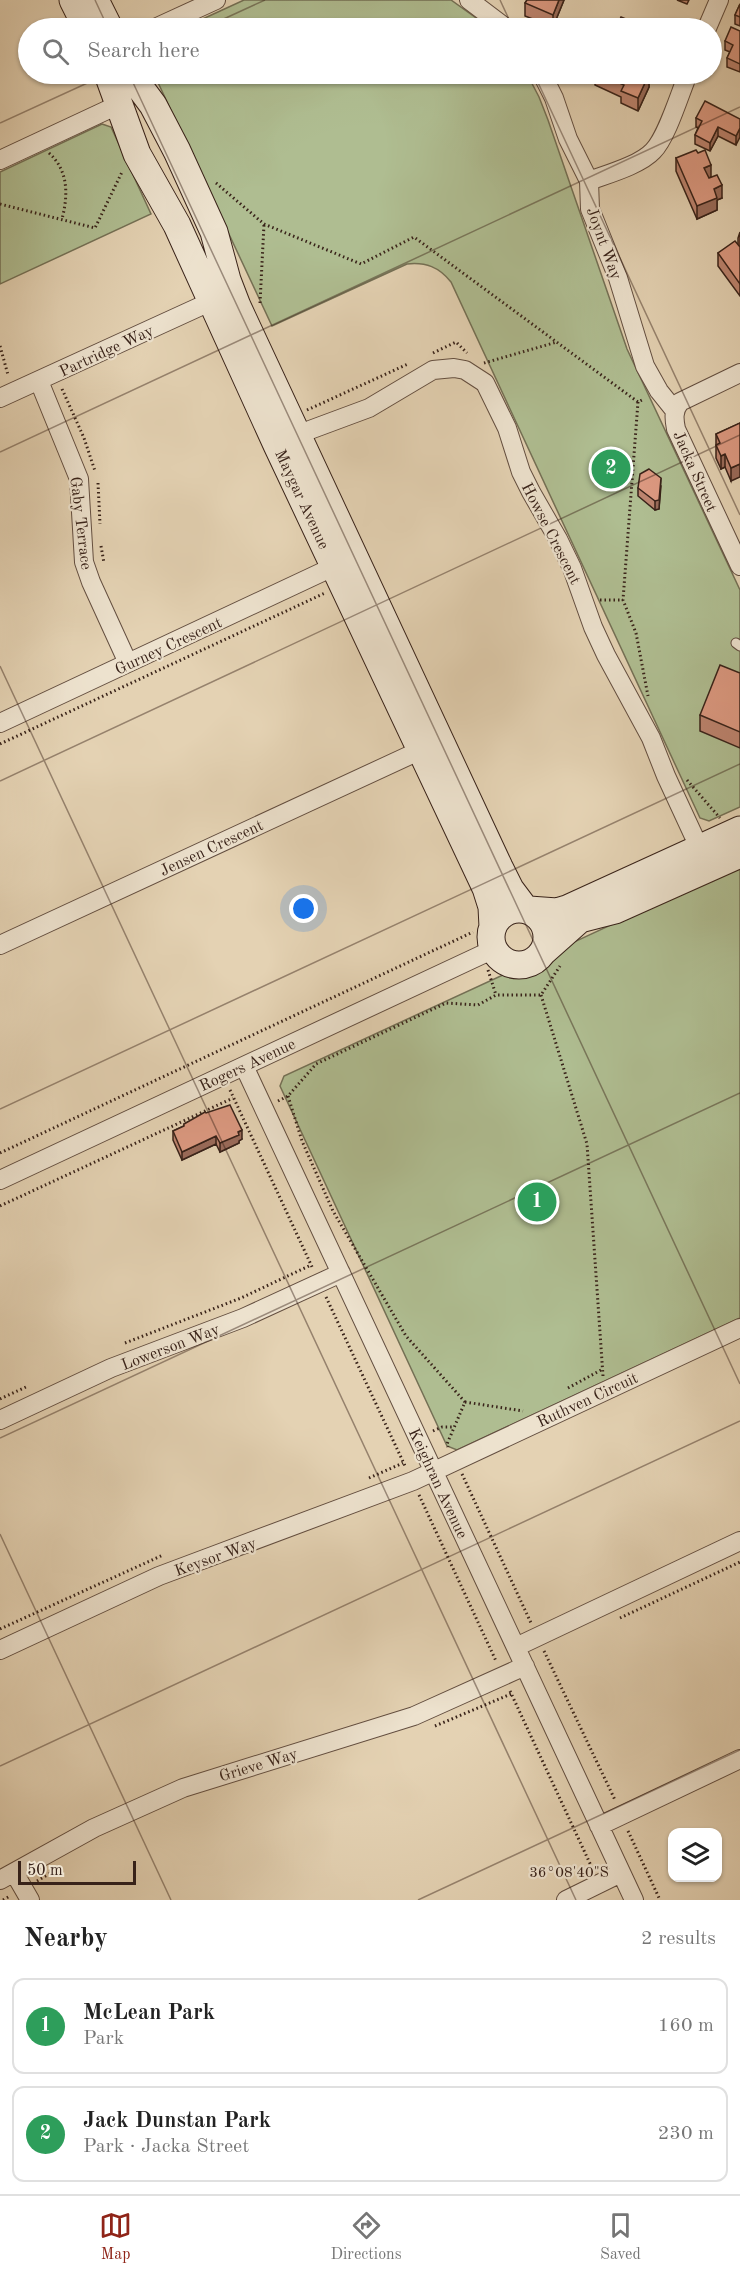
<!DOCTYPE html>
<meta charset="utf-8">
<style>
body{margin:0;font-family:"Old Standard TT",serif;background:#f2f2f2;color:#222}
.controls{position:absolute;right:18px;bottom:18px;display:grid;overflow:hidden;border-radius:12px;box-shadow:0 2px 4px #0004}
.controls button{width:54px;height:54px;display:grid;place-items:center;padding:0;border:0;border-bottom:2px solid #e0e0e0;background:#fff;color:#222;font:30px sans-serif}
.scale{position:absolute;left:18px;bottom:15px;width:118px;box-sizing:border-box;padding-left:6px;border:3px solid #382219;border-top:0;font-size:16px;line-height:21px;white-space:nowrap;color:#382219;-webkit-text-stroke:4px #ede2ce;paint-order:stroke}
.you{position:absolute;left:304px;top:909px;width:21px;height:21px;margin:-15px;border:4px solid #fff;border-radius:50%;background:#1a73e8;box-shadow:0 0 0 9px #1a73e833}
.badge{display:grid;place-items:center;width:39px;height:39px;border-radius:50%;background:#8f2418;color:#fff;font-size:20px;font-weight:700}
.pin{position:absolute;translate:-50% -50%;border:3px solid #fff;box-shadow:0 2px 6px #0006}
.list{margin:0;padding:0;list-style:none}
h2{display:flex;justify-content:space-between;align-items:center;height:78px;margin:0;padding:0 24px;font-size:26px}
h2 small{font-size:20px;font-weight:400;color:#767676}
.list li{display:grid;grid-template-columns:39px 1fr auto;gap:18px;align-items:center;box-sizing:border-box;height:96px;margin:0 12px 12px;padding:0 12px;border:2px solid #e0e0e0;border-radius:12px}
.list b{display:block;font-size:22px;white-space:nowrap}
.list p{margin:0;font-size:20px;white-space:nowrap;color:#767676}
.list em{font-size:20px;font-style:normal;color:#767676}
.icon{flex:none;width:33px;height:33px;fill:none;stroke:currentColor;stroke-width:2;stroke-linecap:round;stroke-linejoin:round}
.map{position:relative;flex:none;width:740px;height:1900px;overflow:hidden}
.search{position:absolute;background:#fff;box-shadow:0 2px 4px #0004;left:18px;right:18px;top:18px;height:66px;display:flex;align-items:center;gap:15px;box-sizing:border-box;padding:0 21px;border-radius:33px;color:#767676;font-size:22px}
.sheet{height:294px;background:#fff}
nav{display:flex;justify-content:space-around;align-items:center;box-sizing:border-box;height:84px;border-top:2px solid #e0e0e0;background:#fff;font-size:16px;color:#767676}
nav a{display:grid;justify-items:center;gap:3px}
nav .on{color:#8f2418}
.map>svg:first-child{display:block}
.green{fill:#afbd91;stroke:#747055;stroke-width:1.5}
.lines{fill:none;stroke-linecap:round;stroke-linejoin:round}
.lane-casing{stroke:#634e40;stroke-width:11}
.street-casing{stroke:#634e40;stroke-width:20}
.secondary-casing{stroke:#382219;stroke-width:29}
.path{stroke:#382219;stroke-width:3;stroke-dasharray:1.5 3;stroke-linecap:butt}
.lane{stroke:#ede2ce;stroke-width:9}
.street{stroke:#ede2ce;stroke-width:18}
.secondary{stroke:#ede2ce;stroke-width:27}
.wall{fill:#bd846f;stroke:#382219;stroke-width:1.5}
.shaded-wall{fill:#9a6b5a;stroke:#382219;stroke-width:1.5}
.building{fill:#dc9981;stroke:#382219;stroke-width:1.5}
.ticks{fill:none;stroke:#382219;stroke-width:1.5;stroke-opacity:0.45}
.labels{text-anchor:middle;stroke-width:4.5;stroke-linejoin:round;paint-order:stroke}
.street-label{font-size:16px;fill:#382219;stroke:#ede2ce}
.ticks-label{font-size:15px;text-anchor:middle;fill:#382219;stroke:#ede2ce;stroke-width:4.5;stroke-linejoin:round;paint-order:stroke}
</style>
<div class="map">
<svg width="740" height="1900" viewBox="0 0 740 1900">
<rect width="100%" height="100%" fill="#e4d2b3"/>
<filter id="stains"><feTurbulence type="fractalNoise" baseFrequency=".00333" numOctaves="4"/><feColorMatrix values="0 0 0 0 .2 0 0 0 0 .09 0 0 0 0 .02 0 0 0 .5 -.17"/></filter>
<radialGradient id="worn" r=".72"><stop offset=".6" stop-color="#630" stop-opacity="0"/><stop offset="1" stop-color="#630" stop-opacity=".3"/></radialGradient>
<path class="green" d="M 244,0 L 451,0 L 490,28 L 183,28 Z
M 154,74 L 527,74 L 539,97 L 548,120 L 627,349 L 740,590 L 740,807 L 709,821 L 700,818 L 451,282 C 439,267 426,262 407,264 L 272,326 Z
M 102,124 L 111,127 L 151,214 L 0,284 L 0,172 Z
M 740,865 L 740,1318 L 457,1450 L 447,1446 L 280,1086 L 284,1076 L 505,974 C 532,972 542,967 561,948 Z"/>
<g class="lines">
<defs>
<path id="lane" d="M 736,643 L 740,646"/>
<path id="street" d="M 469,0 L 506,28
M 155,28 L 216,0
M 707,28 L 719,0
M 542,74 L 554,98 L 568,139 L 589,181 L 590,209 L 618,278 L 645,366 L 659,391 L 675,411
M 0,160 L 120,104
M 589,181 C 608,174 640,165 653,151 C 667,137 680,93 688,74
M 740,373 L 680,402 C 673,411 674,419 676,429 L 740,566
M 39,381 L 79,479 L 84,562 L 91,582 L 128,663
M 0,398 L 212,301
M 299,434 L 369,408 L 433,370 L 454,368 L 465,370 L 485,383 L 507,428 L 521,472 L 531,492 L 558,539 L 572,568 L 593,627 L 606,655 L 651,738 L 666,776 L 704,858
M 0,723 L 335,566
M 0,945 L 421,750
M 244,1066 L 634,1900
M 0,1180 L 494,949
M 0,1420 L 111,1368 L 243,1318 L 341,1273
M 516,1647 L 740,1541
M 0,1650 L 159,1576 L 413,1481 L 740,1328
M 599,1826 L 740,1759
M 15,1874 L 30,1900
M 0,1880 L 94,1828 L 183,1788 L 414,1716 L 525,1666
M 566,1900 L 621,1873"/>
<path id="secondary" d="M 73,0 L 87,28
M 95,0 L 109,28
M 108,74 L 137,154 L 177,225 L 277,445 L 486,888 L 492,907 L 493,927
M 130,74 L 153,105 L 177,151 L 214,232 L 227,280 L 237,306 L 499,867 L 510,889 L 525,909
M491 937a28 28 0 1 1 56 0a28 28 0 1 1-56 0Z
M 529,910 L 557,912 L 567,909 L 740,830
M 544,951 L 580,919 L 615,910 L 740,854"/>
</defs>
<use href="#lane" class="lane-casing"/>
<use href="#street" class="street-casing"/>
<use href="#secondary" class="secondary-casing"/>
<path class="path" d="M 49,153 C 69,171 68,196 62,219
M 216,183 L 264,224 L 361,264 L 414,237 L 638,402 L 644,399
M 0,204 L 95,228 L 122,172
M 260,303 L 264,224
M 0,346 L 8,375
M 433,353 L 456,342 L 467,353
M 484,363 L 557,342
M 62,389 L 84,438 L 95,471
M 638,402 L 623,600 L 636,633 L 648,696
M 307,410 L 408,364
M 98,483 L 100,524
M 101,546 L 104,563
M 600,600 L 623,600
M 0,744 L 325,593
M 687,780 L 720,818
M 488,970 L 496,995
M 541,995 L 587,1144 L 603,1376
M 230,1090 L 313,1269
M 288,1096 L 302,1141 L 333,1211 L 406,1336 L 465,1402 L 447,1444 L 448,1447
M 278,1101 L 288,1096 L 316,1064 L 446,1003 L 478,1005 L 496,995 L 541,995 L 560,966
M 0,1153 L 473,932
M 0,1206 L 233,1098
M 326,1297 L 406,1468
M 125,1343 L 241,1298 L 311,1265
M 568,1388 L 601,1370
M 0,1399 L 28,1386
M 465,1402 L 523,1411
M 433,1431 L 442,1427 L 454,1427
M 462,1474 L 531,1623
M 369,1478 L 403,1463
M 419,1495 L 496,1661
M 620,1618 L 740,1562
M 0,1629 L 163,1555
M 544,1651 L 615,1800
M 510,1691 L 593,1870
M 435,1726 L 511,1694
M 628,1831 L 660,1900
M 37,1881 L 52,1872
M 3,1900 L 10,1896"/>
<use href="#lane" class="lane"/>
<use href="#street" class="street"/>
<use href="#secondary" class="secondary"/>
</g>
<path class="wall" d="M 527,0 L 564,0 L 553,27 L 525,16 L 525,3 Z
M 677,0 L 689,0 L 687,4 Z
M 740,4 L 740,26 L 735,24 L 735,15 Z
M 740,31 L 740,72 L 727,67 L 727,58 L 730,52 L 725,50 L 725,41 Z
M 595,74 L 648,74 L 649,87 L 638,111 L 621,103 L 621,97 L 595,85 Z
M 696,118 L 740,119 L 736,145 L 718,136 L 710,151 L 695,144 L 695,135 L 698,128 L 696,127 Z
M 676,158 L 711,177 L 722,198 L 717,200 L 717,210 L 697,219 L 676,171 Z
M 740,232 L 740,296 L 718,266 L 718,253 L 738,244 L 738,238 Z
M 740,423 L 731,481 L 725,467 L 721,469 L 716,458 L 716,434 Z
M 661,486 L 659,509 L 655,510 L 638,496 L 638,488 Z
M 740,673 L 740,748 L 700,731 L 700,715 Z
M 206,1113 L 242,1139 L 239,1141 L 239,1143 L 220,1152 L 216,1144 L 182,1160 L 173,1140 L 173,1131 L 184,1126 L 184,1124 Z"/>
<path class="shaded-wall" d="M 559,0 L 564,0 L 553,27 L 553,15 Z
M 649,74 L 649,87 L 638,111 L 638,98 Z
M 718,127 L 718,136 L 710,151 L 710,143 Z
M 740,128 L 740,137 L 736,145 L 736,136 Z
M 711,165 L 711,177 L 704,181 L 704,168 Z
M 722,185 L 722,198 L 717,200 L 717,210 L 697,219 L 697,206 L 714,189 Z
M 725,454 L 725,467 L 721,469 L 721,456 Z
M 740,464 L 740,477 L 731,481 L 731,468 Z
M 661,478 L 659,509 L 655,510 L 655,501 Z
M 242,1130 L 242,1139 L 239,1141 L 239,1143 L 220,1152 L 220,1143 Z
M 216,1136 L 216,1144 L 182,1160 L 182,1152 Z"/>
<path class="building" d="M 527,0 L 559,0 L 553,15 L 525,3 Z
M 740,4 L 740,17 L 735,15 Z
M 621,17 L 633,22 L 631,26 L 636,28 L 616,28 Z
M 731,27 L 740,31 L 740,64 L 727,58 L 733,45 L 725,41 Z
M 599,74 L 649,74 L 638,98 L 621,91 L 624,85 Z
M 705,101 L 740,119 L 740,128 L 736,136 L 718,127 L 710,143 L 695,135 L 702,121 L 696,118 Z
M 696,150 L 698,153 L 705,150 L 711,165 L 704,168 L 709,178 L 717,175 L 722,185 L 714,189 L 717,198 L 697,206 L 676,158 Z
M 735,241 L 740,247 L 740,284 L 718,253 Z
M 740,423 L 740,464 L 731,468 L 725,454 L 721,456 L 716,445 L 720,443 L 716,434 Z
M 649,469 L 661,478 L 659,500 L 655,501 L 638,488 L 640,474 Z
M 720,665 L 740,673 L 740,732 L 700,715 Z
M 230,1105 L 242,1130 L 238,1132 L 239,1135 L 220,1143 L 216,1136 L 182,1152 L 173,1131 L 184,1126 L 184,1124 L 205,1112 L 206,1113 Z"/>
<path class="ticks" d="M 95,0 L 108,28M 500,0 L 513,28M 204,28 L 265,0M 129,74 L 740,1384M 534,74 L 740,515M 0,123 L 107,74M 0,452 L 740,107M 0,666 L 576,1900M 0,781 L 740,435M 0,1109 L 740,764M 0,1438 L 740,1093M 0,1534 L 171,1900M 0,1766 L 740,1421M 418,1900 L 740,1750"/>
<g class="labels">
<g class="street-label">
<text transform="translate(605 243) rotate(70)" y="6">Joynt Way</text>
<text transform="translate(106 350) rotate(-25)" y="6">Partridge Way</text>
<text transform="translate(696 471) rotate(66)" y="6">Jacka Street</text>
<text transform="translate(303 499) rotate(65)" y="6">Maygar Avenue</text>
<text transform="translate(82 523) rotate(83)" y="6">Gaby Terrace</text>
<text transform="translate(552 533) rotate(63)" y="6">Howse Crescent</text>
<text transform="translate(168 645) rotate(-25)" y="6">Gurney Crescent</text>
<text transform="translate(211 847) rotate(-25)" y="6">Jensen Crescent</text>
<text transform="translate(247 1064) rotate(-25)" y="6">Rogers Avenue</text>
<text transform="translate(170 1346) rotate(-21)" y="6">Lowerson Way</text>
<text transform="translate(587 1399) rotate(-25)" y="6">Ruthven Circuit</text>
<text transform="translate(439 1483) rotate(65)" y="6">Keighran Avenue</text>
<text transform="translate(215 1556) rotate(-20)" y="6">Keysor Way</text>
<text transform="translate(258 1764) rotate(-17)" y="6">Grieve Way</text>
</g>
</g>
<g class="ticks-label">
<text x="569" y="1877">36°08'40"S</text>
</g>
<rect width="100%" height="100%" filter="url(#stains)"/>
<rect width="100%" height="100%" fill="url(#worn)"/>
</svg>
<div class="controls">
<button><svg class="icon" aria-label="layers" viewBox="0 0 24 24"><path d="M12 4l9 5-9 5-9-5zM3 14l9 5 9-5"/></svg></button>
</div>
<div class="scale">50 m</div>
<div class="you"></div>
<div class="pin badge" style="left:537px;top:1202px;background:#2e9e5b">1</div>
<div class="pin badge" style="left:611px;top:469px;background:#2e9e5b">2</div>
<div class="search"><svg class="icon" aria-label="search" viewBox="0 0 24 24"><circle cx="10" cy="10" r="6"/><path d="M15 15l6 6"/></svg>Search here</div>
</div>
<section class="sheet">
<h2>Nearby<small>2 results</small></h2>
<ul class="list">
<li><span class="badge" style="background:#2e9e5b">1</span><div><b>McLean Park</b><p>Park</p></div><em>160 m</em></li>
<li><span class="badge" style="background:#2e9e5b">2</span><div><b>Jack Dunstan Park</b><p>Park · Jacka Street</p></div><em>230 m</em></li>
</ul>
</section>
<nav>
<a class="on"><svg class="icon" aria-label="map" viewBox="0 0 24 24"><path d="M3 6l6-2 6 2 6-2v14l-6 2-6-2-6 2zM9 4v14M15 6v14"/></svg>Map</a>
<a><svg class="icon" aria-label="directions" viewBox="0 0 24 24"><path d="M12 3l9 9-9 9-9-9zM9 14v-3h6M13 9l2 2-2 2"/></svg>Directions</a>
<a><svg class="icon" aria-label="saved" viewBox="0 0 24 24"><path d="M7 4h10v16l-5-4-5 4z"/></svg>Saved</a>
</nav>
